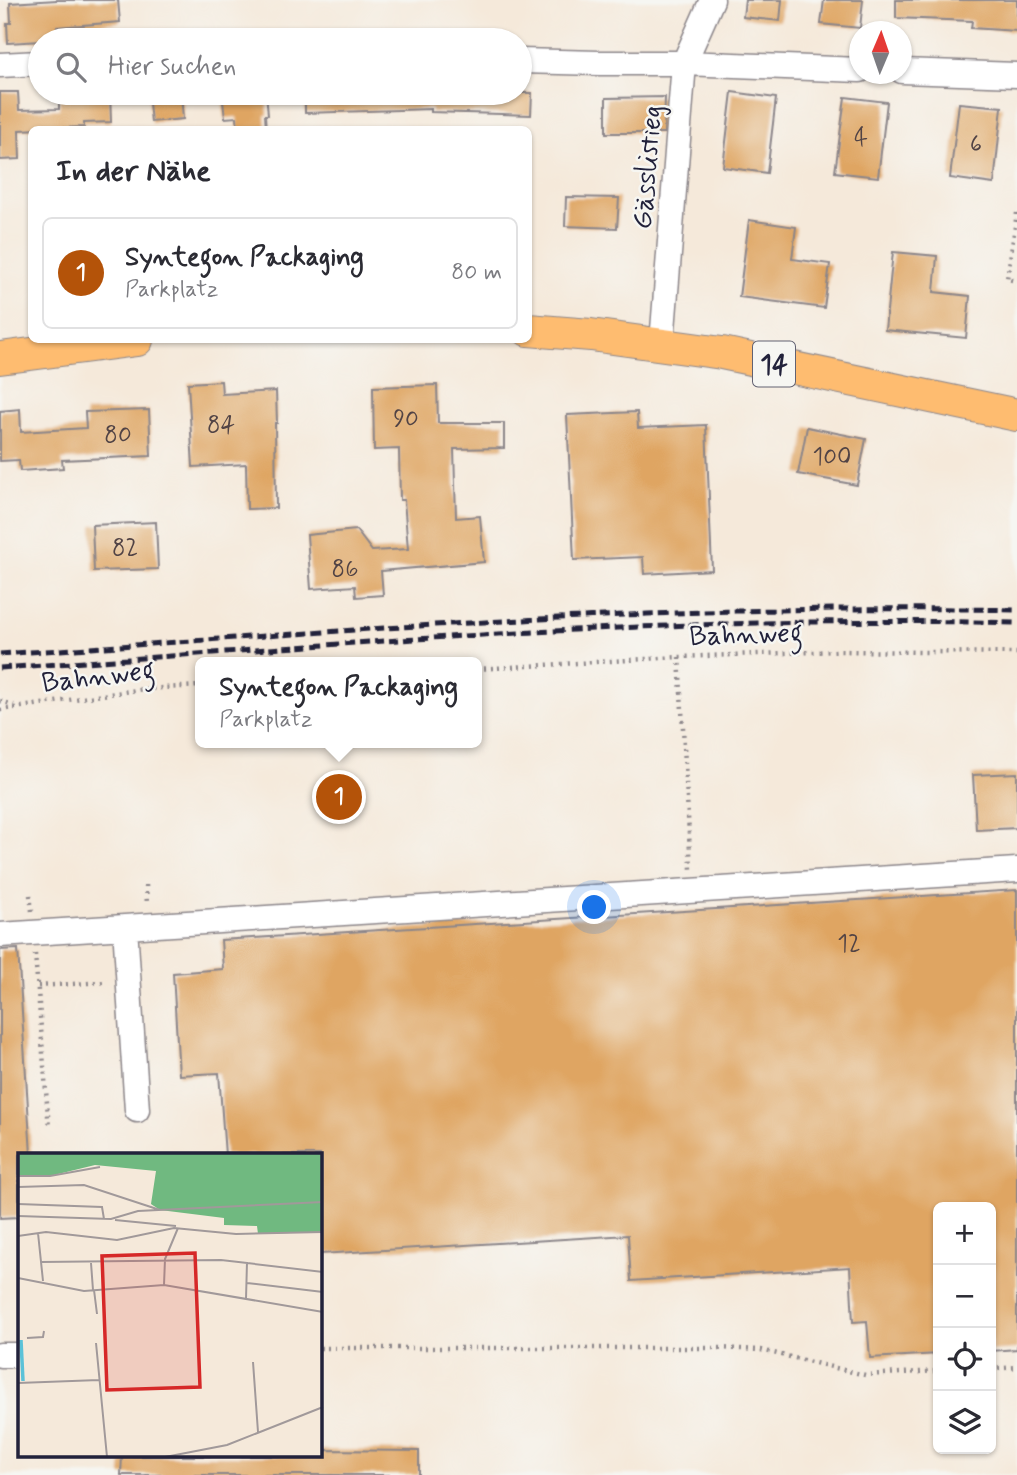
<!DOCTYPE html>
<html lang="de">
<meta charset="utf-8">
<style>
body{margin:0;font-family:Mynerve,sans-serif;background:#f7f7f7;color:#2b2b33}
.controls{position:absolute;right:21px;bottom:21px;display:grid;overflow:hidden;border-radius:10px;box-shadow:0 2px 5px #0004}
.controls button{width:63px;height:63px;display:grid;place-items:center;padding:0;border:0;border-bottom:2px solid #e1e1e2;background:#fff;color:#2b2b33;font:35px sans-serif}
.compass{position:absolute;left:849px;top:21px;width:63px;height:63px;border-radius:50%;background:#fff;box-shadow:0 2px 5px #0004;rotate:2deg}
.you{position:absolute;left:595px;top:908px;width:24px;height:24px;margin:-18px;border:5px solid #fff;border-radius:50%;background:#1a73e8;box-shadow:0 0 0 10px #1a73e833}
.badge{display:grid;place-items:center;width:46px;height:46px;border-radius:50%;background:#b45309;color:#fff;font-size:23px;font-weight:700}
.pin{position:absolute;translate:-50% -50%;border:4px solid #fff;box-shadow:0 2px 7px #0006}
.popup{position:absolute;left:195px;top:657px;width:287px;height:91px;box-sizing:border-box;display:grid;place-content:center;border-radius:10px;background:#fff;filter:drop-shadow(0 2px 5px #0005);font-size:23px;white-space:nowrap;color:#7c7c81}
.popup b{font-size:26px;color:#2b2b33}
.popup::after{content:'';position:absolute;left:50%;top:100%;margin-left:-14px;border:14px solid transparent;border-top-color:#fff}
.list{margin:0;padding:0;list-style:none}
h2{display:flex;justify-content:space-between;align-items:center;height:91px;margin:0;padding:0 28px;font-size:30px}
h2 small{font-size:23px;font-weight:400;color:#7c7c81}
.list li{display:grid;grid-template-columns:46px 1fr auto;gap:21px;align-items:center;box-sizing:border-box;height:112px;margin:0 14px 14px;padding:0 14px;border:2px solid #e1e1e2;border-radius:10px}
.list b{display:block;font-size:26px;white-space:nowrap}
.list p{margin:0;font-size:23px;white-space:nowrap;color:#7c7c81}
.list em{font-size:23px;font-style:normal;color:#7c7c81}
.icon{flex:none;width:38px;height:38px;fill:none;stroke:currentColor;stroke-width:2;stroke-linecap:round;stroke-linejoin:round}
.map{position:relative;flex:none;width:1017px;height:1475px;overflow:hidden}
.search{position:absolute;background:#fff;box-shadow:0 2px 5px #0004;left:28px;top:28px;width:504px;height:77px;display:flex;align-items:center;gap:18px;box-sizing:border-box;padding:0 24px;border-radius:38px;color:#7c7c81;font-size:26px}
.panel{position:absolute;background:#fff;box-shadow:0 2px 5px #0004;left:28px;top:126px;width:504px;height:217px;border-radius:10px}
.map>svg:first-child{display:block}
.building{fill:#dfa562}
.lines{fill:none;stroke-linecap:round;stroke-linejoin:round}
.minor-casing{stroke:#8c868a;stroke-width:27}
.major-casing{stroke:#8c868a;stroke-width:34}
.path{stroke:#8c868a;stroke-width:4.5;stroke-dasharray:2 5;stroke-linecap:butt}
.minor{stroke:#fff;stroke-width:24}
.major{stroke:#febc70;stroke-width:32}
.rail{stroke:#22223b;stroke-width:5;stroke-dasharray:10 5;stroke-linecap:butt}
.labels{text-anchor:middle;stroke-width:5;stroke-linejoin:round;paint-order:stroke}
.number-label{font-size:24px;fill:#514345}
.shield{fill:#f6f6f2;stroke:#626272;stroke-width:2}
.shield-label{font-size:26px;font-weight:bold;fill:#22223b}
.street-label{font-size:28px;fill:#22223b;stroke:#f6f6f2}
.inset-river{fill:none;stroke:#5bc2d8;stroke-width:3.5}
.inset-road{fill:none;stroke:#a1999a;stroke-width:2}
.view{fill:#d62828;fill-opacity:0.15;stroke:#d62828;stroke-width:3.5}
.inset-edge{fill:none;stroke:#22223b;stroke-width:3.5}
</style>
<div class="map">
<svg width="1017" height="1475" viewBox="0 0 1017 1475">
<rect width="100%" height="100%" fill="#f6f6f2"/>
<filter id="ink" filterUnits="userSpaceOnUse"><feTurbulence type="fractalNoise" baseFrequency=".0143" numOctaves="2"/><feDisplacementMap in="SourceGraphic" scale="14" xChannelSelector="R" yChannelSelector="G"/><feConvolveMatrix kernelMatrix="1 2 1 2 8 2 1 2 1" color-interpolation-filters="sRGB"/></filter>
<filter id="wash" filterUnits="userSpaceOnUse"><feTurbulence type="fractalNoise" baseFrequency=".00686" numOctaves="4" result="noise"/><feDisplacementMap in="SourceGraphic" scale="28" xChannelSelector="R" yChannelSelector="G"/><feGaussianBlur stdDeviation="1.57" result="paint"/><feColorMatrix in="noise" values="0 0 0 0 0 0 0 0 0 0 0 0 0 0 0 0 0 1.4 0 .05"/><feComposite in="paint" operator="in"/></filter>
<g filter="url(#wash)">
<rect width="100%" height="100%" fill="#f5e9da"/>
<g id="blocks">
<path class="building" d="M 57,0 L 118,0 L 120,22 L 57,27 L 58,40 L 8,43 L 7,23 L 11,23 L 10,3 Z
M 745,0 L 782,0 L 780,21 L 743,17 Z
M 824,0 L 863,0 L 860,28 L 821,24 Z
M 896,0 L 1017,0 L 1017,31 L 971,28 L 972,21 L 896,18 Z
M 0,92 L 18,92 L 19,110 L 59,109 L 59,93 L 110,93 L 111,122 L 84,123 L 84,127 L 19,130 L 20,159 L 0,160 Z
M 732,92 L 776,98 L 767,173 L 723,167 Z
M 148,93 L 181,93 L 183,119 L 151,122 Z
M 222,93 L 266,93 L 268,115 L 265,115 L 266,130 L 238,130 L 237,117 L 225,118 Z
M 305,93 L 532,93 L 531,115 L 431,112 L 431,109 L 305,113 Z
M 665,97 L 664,133 L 606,133 L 606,98 Z
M 845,97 L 887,102 L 878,177 L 835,172 Z
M 959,103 L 1002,107 L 994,184 L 950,178 Z
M 566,197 L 619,198 L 617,228 L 565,226 Z
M 749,220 L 796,227 L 792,259 L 830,264 L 824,308 L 739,297 Z
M 893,252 L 937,256 L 934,292 L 970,296 L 966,338 L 885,330 Z
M 221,381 L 222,394 L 276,391 L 277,423 L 275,423 L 276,508 L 247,509 L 246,464 L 193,467 L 188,383 Z
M 437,385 L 438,423 L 504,423 L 504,448 L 454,449 L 456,518 L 480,516 L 484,562 L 381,571 L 383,595 L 356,597 L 355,586 L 311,589 L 307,535 L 356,530 L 372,551 L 408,549 L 404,500 L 400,500 L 399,449 L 374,450 L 373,387 Z
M 20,409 L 21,432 L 86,428 L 85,412 L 149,410 L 151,456 L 62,460 L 63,468 L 20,471 L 19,460 L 0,461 L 0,411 Z
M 637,412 L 638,428 L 706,425 L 712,570 L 644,574 L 643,557 L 574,560 L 567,415 Z
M 807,427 L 866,439 L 857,485 L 798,474 Z
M 156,522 L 158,569 L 94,571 L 92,525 Z
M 1017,773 L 1017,828 L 976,830 L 973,775 Z
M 1017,890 L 1017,1349 L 991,1351 L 991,1207 L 938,1207 L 938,1354 L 870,1358 L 867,1321 L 853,1322 L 850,1267 L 631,1281 L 628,1235 L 320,1254 L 320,1155 L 225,1155 L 219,1073 L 179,1075 L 173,973 L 223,969 L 221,940 Z
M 18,949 L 31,1155 L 19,1155 L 19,1217 L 0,1218 L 0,950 Z
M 320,1450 L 419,1451 L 419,1475 L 121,1475 L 122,1456 L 320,1456 Z"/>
</g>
</g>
<g filter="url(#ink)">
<use href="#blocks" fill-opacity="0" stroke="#8c868a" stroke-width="2"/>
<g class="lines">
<defs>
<path id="minor" d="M 520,61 L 599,63 L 684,63 L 860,70
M 0,65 L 40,63
M 902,71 L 1017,75
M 662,343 L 684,63 L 712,0
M 125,927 L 137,1110
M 0,935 L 1017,870
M 0,1355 L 19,1355"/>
<path id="major" d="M 528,330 L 591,335 L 722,353 L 1017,415
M 0,358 L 137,340"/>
</defs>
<use href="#minor" class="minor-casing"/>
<use href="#major" class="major-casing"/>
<path class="path" d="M 1017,213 L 1007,279 L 1017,281
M 679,657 L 691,869
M 477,669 L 679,657 L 838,651 L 1017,653
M 0,701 L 14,705
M 0,710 L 144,689 L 201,686
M 146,885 L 147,905
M 30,895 L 32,911
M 35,954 L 49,1128
M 38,986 L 106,982
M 320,1348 L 720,1348 L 761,1350 L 865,1375 L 938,1371
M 991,1369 L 1017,1367"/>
<use href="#minor" class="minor"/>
<use href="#major" class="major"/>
<path class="rail" d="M 0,654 C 339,632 677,602 1017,610
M 0,668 C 338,645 677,614 1017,623"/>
</g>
</g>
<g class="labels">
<g class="number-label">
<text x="861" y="145">4</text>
<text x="976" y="151">6</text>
<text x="406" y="426">90</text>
<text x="221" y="432">84</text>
<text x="118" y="442">80</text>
<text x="832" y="464">100</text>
<text x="125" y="555">82</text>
<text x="345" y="576">86</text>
<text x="849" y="951">12</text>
</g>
<rect class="shield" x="753" y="341.5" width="42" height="45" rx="5"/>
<g class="shield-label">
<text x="774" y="373">14</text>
</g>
<g class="street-label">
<text transform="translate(646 167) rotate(-85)" y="10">Gässlistieg</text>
<text transform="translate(746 633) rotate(-2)" y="10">Bahnweg</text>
<text transform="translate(98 675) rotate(-7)" y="10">Bahnweg</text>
</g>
</g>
<g transform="translate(18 1153)">
<rect width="304" height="304" fill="#f5e9da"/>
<path d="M 0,0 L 304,0 L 304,79 L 240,81 L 239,73 L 206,72 L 206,65 L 142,57 L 133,51 L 138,18 L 77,12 L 32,23 L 0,23 Z" fill="#70b980"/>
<path class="inset-river" d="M 3,187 L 5,228"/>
<path class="inset-road" d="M 0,23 L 32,23 L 82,14M 0,34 L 66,32 L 142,57M 0,51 L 84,54 L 86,66M 0,63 L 93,66 L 120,58 L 305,49M 97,67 L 158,73M 20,80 L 25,128M 0,83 L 28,79 L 99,87 L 156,75 L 218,81 L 305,79M 23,109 L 203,107 L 305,119M 73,110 L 75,137M 0,125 L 66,138 L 146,132 L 305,159M 229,130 L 305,139M 146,132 L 147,106 L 160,75M 76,137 L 79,161M 228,146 L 229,109M 9,185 L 25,184 L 26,178M 78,190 L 89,304M 235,209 L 240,279M 0,230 L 81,227M 147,304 L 209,292 L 305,254"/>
<path class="view" d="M 177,100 L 182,234 L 89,237 L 84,103 Z"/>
<rect width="304" height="304" class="inset-edge"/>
</g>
</svg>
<div class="controls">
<button>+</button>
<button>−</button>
<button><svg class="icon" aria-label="locate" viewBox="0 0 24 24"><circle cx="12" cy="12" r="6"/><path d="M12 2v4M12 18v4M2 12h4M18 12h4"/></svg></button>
<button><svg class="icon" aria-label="layers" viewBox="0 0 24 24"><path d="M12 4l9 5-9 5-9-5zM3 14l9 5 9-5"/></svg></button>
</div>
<svg class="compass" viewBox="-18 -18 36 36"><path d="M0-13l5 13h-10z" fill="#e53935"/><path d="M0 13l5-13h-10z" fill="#7c7c81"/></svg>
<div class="you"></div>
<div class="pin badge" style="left:339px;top:797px">1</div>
<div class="popup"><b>Syntegon Packaging</b>Parkplatz</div>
<div class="search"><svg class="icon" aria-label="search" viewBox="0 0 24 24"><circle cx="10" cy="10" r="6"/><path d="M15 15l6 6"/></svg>Hier suchen</div>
<section class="panel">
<h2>In der Nähe<small></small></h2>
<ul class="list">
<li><span class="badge">1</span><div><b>Syntegon Packaging</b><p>Parkplatz</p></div><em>80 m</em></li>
</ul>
</section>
</div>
